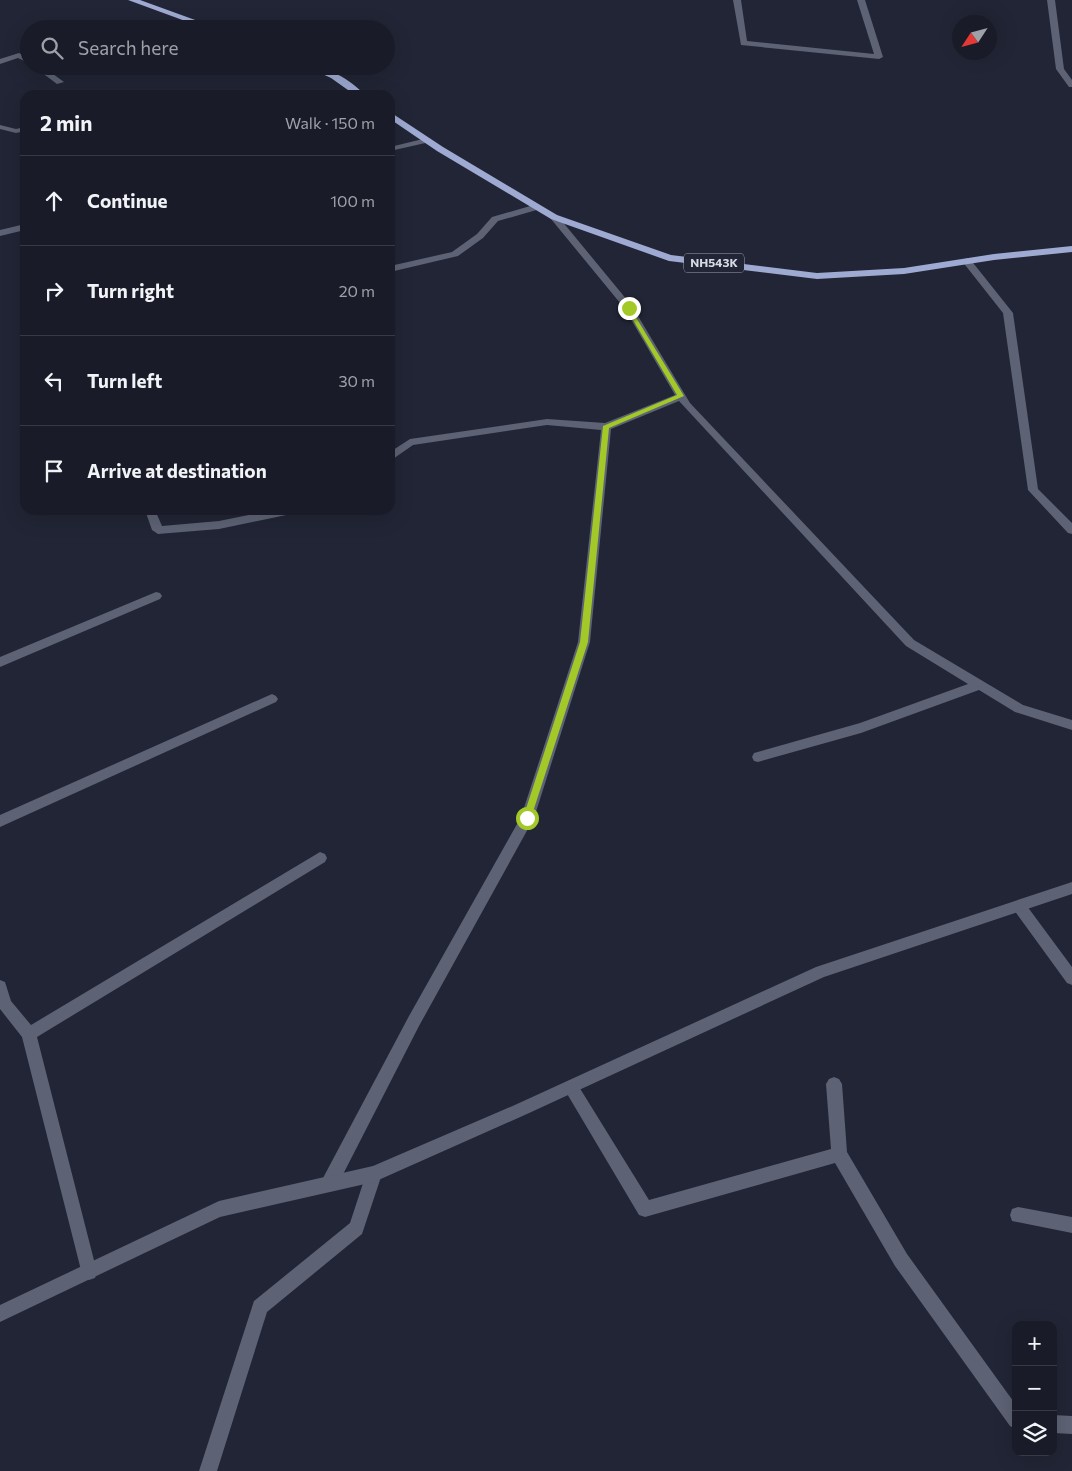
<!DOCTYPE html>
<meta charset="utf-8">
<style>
body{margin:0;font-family:Commissioner,sans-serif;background:#262934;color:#f1f3f6}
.controls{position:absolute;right:15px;bottom:15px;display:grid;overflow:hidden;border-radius:10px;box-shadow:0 5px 20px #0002}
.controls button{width:45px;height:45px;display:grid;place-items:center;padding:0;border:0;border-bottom:1px solid #373a45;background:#191c28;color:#f1f3f6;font:25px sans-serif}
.compass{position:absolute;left:952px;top:15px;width:45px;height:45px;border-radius:50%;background:#191c28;box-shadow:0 5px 20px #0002;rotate:234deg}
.stop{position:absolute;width:15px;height:15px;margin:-11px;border:4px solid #a2c927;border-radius:50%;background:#fff}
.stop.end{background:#a2c927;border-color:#fff;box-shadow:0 1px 5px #0008}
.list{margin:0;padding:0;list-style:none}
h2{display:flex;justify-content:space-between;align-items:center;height:65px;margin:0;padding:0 20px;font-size:21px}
h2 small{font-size:16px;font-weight:400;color:#9fa1a8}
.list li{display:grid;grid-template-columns:32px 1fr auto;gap:15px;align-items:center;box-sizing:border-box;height:90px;padding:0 20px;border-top:1px solid #373a45}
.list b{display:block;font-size:19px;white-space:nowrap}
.list em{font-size:16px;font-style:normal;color:#9fa1a8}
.icon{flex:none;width:28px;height:28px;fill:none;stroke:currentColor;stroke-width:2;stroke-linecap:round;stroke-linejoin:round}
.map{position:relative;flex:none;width:1072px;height:1471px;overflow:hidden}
.search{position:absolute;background:#191c28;box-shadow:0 5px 20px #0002;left:20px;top:20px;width:375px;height:55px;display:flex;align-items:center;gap:12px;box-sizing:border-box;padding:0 18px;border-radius:28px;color:#9fa1a8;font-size:19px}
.panel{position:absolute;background:#191c28;box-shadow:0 5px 20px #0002;left:20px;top:90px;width:375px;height:425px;border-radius:15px}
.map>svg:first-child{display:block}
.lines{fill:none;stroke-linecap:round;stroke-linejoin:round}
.minor{fill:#5d6274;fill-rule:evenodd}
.tertiary{fill:#5d6274;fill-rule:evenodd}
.trunk{fill:#9faad2;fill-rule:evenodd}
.route{fill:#a2c927}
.labels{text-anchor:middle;stroke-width:4.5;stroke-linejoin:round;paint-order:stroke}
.shield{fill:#212535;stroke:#a0a4b0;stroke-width:1}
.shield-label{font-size:12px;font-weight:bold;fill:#d7dae5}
</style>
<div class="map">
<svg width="1072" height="1471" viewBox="0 0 1072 1471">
<rect width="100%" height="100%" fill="#212535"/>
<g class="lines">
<path class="minor" d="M 733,0 L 741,0 L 747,41 L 874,54 L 857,0 L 865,0 L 883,57 L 879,59 L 741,45 Z
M 19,53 L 29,58 L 29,63 L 18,58 L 0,64 L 0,59 Z
M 33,66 L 42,66 L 64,82 L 57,84 Z
M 0,125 L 16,129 L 25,127 L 25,131 L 16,133 L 0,129 Z
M 427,138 L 431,140 L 430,142 L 390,151 L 390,147 Z
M 537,204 L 541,207 L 540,209 L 498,221 L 483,238 L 458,256 L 390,272 L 390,266 L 452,252 L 477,234 L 492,217 Z
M 554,214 L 557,215 L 632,306 L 690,403 L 914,640 L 1023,705 L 1072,720 L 1072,730 L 1015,712 L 979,690 L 861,733 L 758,762 L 754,761 L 752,757 L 754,753 L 860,723 L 968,684 L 906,646 L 679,401 L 611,429 L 590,642 L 534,818 L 419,1026 L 335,1190 L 329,1192 L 323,1190 L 321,1184 L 323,1178 L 409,1016 L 521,817 L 578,642 L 601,430 L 547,425 L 413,445 L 390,461 L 390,452 L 410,439 L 547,419 L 605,423 L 675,395 L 625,309 L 551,219 L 550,217 Z
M 25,224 L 25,230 L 0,236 L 0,230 Z
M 967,258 L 970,259 L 1013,313 L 1038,489 L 1072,523 L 1072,534 L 1068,533 L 1028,490 L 1003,313 L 962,261 Z
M 145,510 L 155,510 L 162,526 L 219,521 L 273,510 L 296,510 L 291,514 L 219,529 L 158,534 L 152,530 Z
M 156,592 L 160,593 L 162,596 L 160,599 L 0,667 L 0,657 Z
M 272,694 L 276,696 L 278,699 L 276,702 L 0,827 L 0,815 Z
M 320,852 L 325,854 L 327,858 L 325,862 L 37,1037 L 97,1272 L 95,1278 L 89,1280 L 83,1278 L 22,1037 L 0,1009 L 0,980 L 5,982 L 11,1001 L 31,1025 Z
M 1019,900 L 1024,902 L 1072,967 L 1072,985 L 1067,983 L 1014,910 L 1012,906 L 1014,902 Z
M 834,1077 L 839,1079 L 842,1084 L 847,1152 L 907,1254 L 1016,1405 L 1016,1429 L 1010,1426 L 895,1266 L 835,1163 L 645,1217 L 639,1215 L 563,1087 L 566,1082 L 571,1080 L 576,1082 L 649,1200 L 831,1149 L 826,1084 L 829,1079 Z
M 374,1166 L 380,1168 L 382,1174 L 362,1234 L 267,1312 L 217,1471 L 199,1471 L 254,1301 L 350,1223 L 368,1168 Z
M 1018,1207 L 1072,1217 L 1072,1233 L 1012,1221 L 1010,1215 L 1012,1209 Z
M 1053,1415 L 1072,1416 L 1072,1434 L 1053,1433 Z"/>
<path class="tertiary" d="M 1047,0 L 1055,0 L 1064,69 L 1072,80 L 1072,87 L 1069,87 L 1056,69 Z
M 1072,882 L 1072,894 L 824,977 L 527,1114 L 374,1182 L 220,1217 L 0,1322 L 0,1305 L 219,1201 L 373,1166 L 517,1104 L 816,967 Z"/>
<path class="trunk" d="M 128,0 L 140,0 L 220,29 L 207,29 Z
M 305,66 C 327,66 350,79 365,95 L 355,95 L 331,78 Z
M 390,112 L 443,147 L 557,215 L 671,255 L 817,273 L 904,268 L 994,254 L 1072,246 L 1072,252 L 994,260 L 904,274 L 817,279 L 669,261 L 551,219 L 437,151 L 390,119 Z"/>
</g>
<path class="route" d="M 629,306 L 684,396 L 609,428 L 588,642 L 531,818 L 527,821 L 523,818 L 580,642 L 603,426 L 677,395 L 626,308 Z"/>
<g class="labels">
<rect class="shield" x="684" y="253.5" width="60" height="19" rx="4"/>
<g class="shield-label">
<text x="714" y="267">NH543K</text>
</g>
</g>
</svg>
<div class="controls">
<button>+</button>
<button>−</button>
<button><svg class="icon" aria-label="layers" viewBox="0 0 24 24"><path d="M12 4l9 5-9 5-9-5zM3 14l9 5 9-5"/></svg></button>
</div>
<svg class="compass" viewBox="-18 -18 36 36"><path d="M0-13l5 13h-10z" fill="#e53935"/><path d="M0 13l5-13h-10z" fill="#9fa1a8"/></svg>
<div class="stop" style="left:527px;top:818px"></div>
<div class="stop end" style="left:629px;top:308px"></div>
<div class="search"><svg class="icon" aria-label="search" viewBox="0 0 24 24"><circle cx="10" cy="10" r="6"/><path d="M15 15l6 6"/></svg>Search here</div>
<section class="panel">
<h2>2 min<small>Walk · 150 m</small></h2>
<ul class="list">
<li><svg class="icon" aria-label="ahead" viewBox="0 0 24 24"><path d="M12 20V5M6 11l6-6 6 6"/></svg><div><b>Continue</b></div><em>100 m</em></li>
<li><svg class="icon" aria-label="right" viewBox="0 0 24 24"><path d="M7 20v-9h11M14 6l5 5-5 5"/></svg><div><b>Turn right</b></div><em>20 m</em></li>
<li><svg class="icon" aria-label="left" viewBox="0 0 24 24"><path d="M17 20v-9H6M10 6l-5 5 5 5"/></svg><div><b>Turn left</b></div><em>30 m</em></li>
<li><svg class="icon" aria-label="arrive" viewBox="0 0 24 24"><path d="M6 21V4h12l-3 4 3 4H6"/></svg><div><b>Arrive at destination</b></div></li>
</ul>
</section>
</div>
